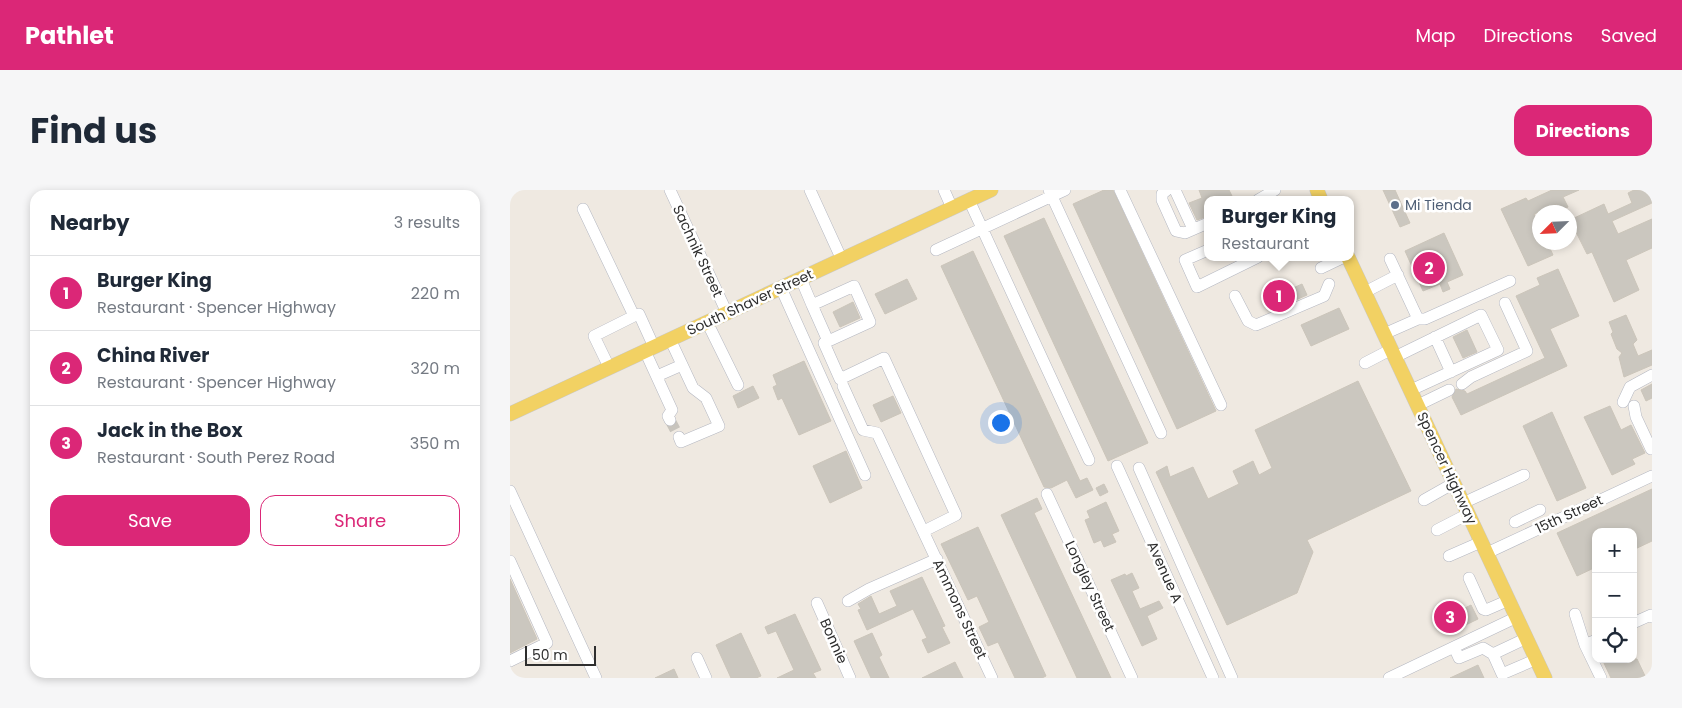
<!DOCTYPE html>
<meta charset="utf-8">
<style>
body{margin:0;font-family:Poppins,sans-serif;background:#f6f6f7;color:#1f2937}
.controls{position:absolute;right:15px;bottom:15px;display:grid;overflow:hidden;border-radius:10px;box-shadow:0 2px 8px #0003}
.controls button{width:45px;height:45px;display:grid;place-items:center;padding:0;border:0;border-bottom:1px solid #e0e1e3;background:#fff;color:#1f2937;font:25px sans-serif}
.compass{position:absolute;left:1022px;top:15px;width:45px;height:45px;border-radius:50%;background:#fff;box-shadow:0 2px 8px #0003;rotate:246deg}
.scale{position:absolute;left:15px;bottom:12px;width:71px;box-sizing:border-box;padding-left:5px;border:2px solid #2e2e2e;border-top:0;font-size:14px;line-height:18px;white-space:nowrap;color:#2e2e2e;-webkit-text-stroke:4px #fff;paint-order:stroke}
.you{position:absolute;left:490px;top:232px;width:18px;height:18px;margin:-12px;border:4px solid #fff;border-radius:50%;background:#1a73e8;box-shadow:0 0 0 8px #1a73e833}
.badge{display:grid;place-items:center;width:32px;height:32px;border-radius:50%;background:#db2777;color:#fff;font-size:16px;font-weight:700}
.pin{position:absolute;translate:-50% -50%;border:2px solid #fff;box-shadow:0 1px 5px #0006}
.popup{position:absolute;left:694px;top:6px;width:150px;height:65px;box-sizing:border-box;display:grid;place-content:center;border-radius:10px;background:#fff;filter:drop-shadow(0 1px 4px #0005);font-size:16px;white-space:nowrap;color:#747a83}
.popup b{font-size:19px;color:#1f2937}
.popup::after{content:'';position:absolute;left:50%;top:100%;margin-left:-10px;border:10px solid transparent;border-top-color:#fff}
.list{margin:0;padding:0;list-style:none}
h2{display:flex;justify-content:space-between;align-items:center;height:65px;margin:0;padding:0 20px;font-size:21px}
h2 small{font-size:16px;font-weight:400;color:#747a83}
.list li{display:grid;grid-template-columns:32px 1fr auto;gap:15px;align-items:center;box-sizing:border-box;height:75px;padding:0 20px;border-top:1px solid #e0e1e3}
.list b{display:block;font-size:19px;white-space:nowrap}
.list p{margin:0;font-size:16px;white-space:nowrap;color:#747a83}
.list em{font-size:16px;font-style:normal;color:#747a83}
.actions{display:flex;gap:10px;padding:15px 20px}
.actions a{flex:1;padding:11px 0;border:1px solid #db2777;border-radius:15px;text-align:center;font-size:18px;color:#db2777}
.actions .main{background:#db2777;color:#fff}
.icon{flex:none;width:28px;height:28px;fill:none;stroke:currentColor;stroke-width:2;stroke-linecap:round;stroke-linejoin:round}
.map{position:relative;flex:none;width:1142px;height:488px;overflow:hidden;border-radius:15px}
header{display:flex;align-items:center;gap:30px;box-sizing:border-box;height:70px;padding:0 25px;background:#db2777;color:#fff}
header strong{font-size:24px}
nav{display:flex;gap:28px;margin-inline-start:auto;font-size:18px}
.intro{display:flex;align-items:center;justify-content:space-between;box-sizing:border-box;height:120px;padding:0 30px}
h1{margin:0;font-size:35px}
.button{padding:12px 22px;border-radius:15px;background:#db2777;color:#fff;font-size:18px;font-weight:700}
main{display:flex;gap:30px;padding:0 30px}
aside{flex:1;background:#fff;border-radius:15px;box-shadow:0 2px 8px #0003}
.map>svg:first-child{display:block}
.building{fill:#cbc7bf;stroke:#cbc5ba}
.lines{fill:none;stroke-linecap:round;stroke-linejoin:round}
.minor-tunnel{stroke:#c8c4bd;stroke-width:11;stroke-dasharray:11 5.5;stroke-linecap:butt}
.minor-casing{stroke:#b4b7c1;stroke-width:12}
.major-casing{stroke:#c9c9c9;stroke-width:15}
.minor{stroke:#fff;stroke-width:11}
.major{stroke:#f2d163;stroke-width:14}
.service-dot{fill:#5c6f8a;stroke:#fff;stroke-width:2}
.labels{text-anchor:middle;stroke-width:5;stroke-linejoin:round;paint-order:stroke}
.service-label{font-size:14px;fill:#4e5e75;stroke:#fff;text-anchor:start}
.street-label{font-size:14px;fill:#2e2e2e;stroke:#fff}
</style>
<header>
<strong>Pathlet</strong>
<nav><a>Map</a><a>Directions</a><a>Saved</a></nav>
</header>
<div class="intro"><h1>Find us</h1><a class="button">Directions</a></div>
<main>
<aside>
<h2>Nearby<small>3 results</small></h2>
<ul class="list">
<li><span class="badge">1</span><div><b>Burger King</b><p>Restaurant · Spencer Highway</p></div><em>220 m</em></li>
<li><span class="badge">2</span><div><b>China River</b><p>Restaurant · Spencer Highway</p></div><em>320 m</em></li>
<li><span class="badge">3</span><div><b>Jack in the Box</b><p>Restaurant · South Perez Road</p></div><em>350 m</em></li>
</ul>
<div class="actions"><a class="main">Save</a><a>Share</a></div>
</aside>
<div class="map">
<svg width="1142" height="488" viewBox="0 0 1142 488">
<rect width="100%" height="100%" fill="#efe9e1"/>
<path class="building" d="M 594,0 L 603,0 L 706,221 L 667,239 L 563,14 Z
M 689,0 L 719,0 L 724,10 L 698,10 L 698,26 L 687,30 L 679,13 L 692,8 Z
M 873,0 L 885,0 L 900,33 L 890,37 Z
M 1042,0 L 1069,0 L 1053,7 L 1058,17 L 1050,21 L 1047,14 L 1024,24 L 1030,35 L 1030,52 L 1037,52 L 1043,65 L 1018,76 L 991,19 L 1016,8 L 1018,11 Z
M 1124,0 L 1142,0 L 1142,13 L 1102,31 L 1108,44 L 1142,29 L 1142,58 L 1116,70 L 1129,100 L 1104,112 L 1082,62 L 1077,64 L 1060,30 L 1094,14 L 1098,24 L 1122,13 L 1118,3 Z
M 534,28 L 638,253 L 598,271 L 494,46 Z
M 934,43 L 953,85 L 937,92 L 940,99 L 933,102 L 930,94 L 913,101 L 895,61 Z
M 463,61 L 570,291 L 577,288 L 583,300 L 566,308 L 557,290 L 541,298 L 534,297 L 431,76 Z
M 1048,79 L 1069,126 L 1040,139 L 1057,176 L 951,225 L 942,207 L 946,199 L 955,201 L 957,204 L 1035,168 L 1006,106 L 1030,95 L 1027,88 Z
M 397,89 L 407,109 L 375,124 L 365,104 Z
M 792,94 L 797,105 L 761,121 L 756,110 Z
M 343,112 L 350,128 L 330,137 L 323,122 Z
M 829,118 L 839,139 L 801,156 L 791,135 Z
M 1116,125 L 1127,150 L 1123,154 L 1128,166 L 1142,160 L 1142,175 L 1114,187 L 1109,167 L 1112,163 L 1107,159 L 1101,144 L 1103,142 L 1099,132 Z
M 957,140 L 967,162 L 953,168 L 943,147 Z
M 294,171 L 321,231 L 289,245 L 272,208 L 268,210 L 263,197 L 267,195 L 263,185 Z
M 848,191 L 901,301 L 797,350 L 803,362 L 787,403 L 717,435 L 646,282 L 657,276 L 660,287 L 683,277 L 698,309 L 729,294 L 723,281 L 743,271 L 749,285 L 762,278 L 745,240 Z
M 1142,194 L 1142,208 L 1136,211 L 1131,200 Z
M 243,196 L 249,208 L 228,218 L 223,206 Z
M 383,206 L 391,223 L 371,232 L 363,215 Z
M 1100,216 L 1111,240 L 1121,235 L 1135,263 L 1122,269 L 1125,274 L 1102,285 L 1074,227 Z
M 1042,222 L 1076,298 L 1047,311 L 1013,236 Z
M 336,261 L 352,298 L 320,313 L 303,276 Z
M 594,294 L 598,302 L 590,306 L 586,298 Z
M 1142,299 L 1142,351 L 1123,360 L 1123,342 L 1086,342 L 1086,377 L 1067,386 L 1047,343 Z
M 527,308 L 532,319 L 524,323 L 601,488 L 567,488 L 491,325 Z
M 596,312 L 609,341 L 602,344 L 606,352 L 594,357 L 591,350 L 584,353 L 575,330 L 580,328 L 577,321 Z
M 468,337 L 536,486 L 532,488 L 505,488 L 488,452 L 478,456 L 469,437 L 479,432 L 467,406 L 458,410 L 431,354 Z
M 622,383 L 629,398 L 622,401 L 630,419 L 649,411 L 653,418 L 637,426 L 647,449 L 632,456 L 601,390 L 615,384 L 616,386 Z
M 412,387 L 435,436 L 432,437 L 440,453 L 418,463 L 412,450 L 417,448 L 403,419 L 357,440 L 348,420 L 351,419 L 348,414 L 361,406 L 369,424 L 387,416 L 380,401 Z
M 0,389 L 27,449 L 0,463 Z
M 961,415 L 968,429 L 937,444 L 934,437 L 928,440 L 924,433 Z
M 285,424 L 311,480 L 303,483 L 306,488 L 267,488 L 284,480 L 266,441 L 258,444 L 255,437 Z
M 231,443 L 251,486 L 246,488 L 221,488 L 206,455 Z
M 362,443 L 372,465 L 369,467 L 379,488 L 361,488 L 344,451 Z
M 1092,469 L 1127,469 L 1136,488 L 1101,488 Z
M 445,472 L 453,488 L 412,488 Z
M 968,475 L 974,488 L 940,488 Z
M 164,479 L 168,488 L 145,488 Z"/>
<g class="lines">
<path class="minor-tunnel" d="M 160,230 L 169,247"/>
<defs>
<path id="minor" d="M 160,0 L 217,123
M 300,0 L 332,70
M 434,0 L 442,18
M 539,0 L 651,243
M 610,0 L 711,215
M 657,0 L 652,4 L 652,10 L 666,41 L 675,43 L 698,33
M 665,0 L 683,39
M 459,10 L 579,270
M 748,10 L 765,0
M 73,19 L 124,126
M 426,60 L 555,0
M 698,60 L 675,70 L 687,97 L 748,67
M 880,69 L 908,129
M 811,78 L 834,67
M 291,89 L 302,115 L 344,96 L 360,132 L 314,153 L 330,189 L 374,168 L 446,325 L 414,341
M 271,98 L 355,285
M 855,102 L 888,85
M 725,106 L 738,131 L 746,135 L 814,106 L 819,94
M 302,115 L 318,151
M 197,132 L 228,195
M 874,144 L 908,129 L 915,129 L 1000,91
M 925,147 L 941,182
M 160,149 L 183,198 L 196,208 L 209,236 L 171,252 L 169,247
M 135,161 L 162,220 L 158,226 L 160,230
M 885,167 L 971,125 L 988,160 L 901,200
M 855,173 L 882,159
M 99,177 L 84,146 L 124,126 L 129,124 L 144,157
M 147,186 L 172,175
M 952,194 L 961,187 L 1017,161 L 995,113
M 333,196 L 353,240 L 367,243 L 482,488
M 1113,212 L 1120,197 L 1142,185
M 908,215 L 939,200
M 1124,216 L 1126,227 L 1141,259
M 607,276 L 703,488
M 629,278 L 722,488
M 0,301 L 86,488
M 537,304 L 622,488
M 914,310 L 944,293
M 953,313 L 1014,285
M 1005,332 L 1030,320
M 927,340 L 958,324
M 977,363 L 1142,286
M 939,366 L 971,352
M 0,371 L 37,453 L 0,471
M 959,388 L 973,419 L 976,420 L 999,410
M 338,411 L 359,399 L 427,369
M 307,413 L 340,488
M 1065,424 L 1075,455
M 1123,433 L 1141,425 L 1142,427
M 1017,448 L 983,464 L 992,484 L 1027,469
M 1086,450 L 1075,455 L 1091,488
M 944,457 L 949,468 L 973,458 L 983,464
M 187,468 L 196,488
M 879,488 L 1007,427"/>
<path id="major" d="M 807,0 L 811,10
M 838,67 L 1035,488
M 0,224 L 481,0"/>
</defs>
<use href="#minor" class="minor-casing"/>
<use href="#major" class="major-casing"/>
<use href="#minor" class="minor"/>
<use href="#major" class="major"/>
</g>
<circle class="service-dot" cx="885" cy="15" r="5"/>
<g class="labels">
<g class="service-label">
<text x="895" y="20">Mi Tienda</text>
</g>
<g class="street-label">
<text transform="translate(188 61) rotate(65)" y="5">Sachnik Street</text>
<text transform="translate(240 112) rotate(-25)" y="5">South Shaver Street</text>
<text transform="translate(937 278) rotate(65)" y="5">Spencer Highway</text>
<text transform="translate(1059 324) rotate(-25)" y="5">15th Street</text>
<text transform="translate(655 382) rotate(66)" y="5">Avenue A</text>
<text transform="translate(580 396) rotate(65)" y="5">Longley Street</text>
<text transform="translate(450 419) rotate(65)" y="5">Ammons Street</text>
<text transform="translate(324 451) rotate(66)" y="5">Bonnie</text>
</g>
</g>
</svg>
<div class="controls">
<button>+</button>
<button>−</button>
<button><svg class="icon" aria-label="locate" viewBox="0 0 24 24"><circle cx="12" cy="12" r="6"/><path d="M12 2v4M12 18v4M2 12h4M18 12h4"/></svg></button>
</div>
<svg class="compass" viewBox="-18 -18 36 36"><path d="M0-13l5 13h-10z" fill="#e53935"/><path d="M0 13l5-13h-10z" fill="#747a83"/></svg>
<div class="scale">50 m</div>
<div class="you"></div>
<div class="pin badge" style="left:769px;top:106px">1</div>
<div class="popup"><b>Burger King</b>Restaurant</div>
<div class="pin badge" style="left:919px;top:78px">2</div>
<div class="pin badge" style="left:940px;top:427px">3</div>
</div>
</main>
